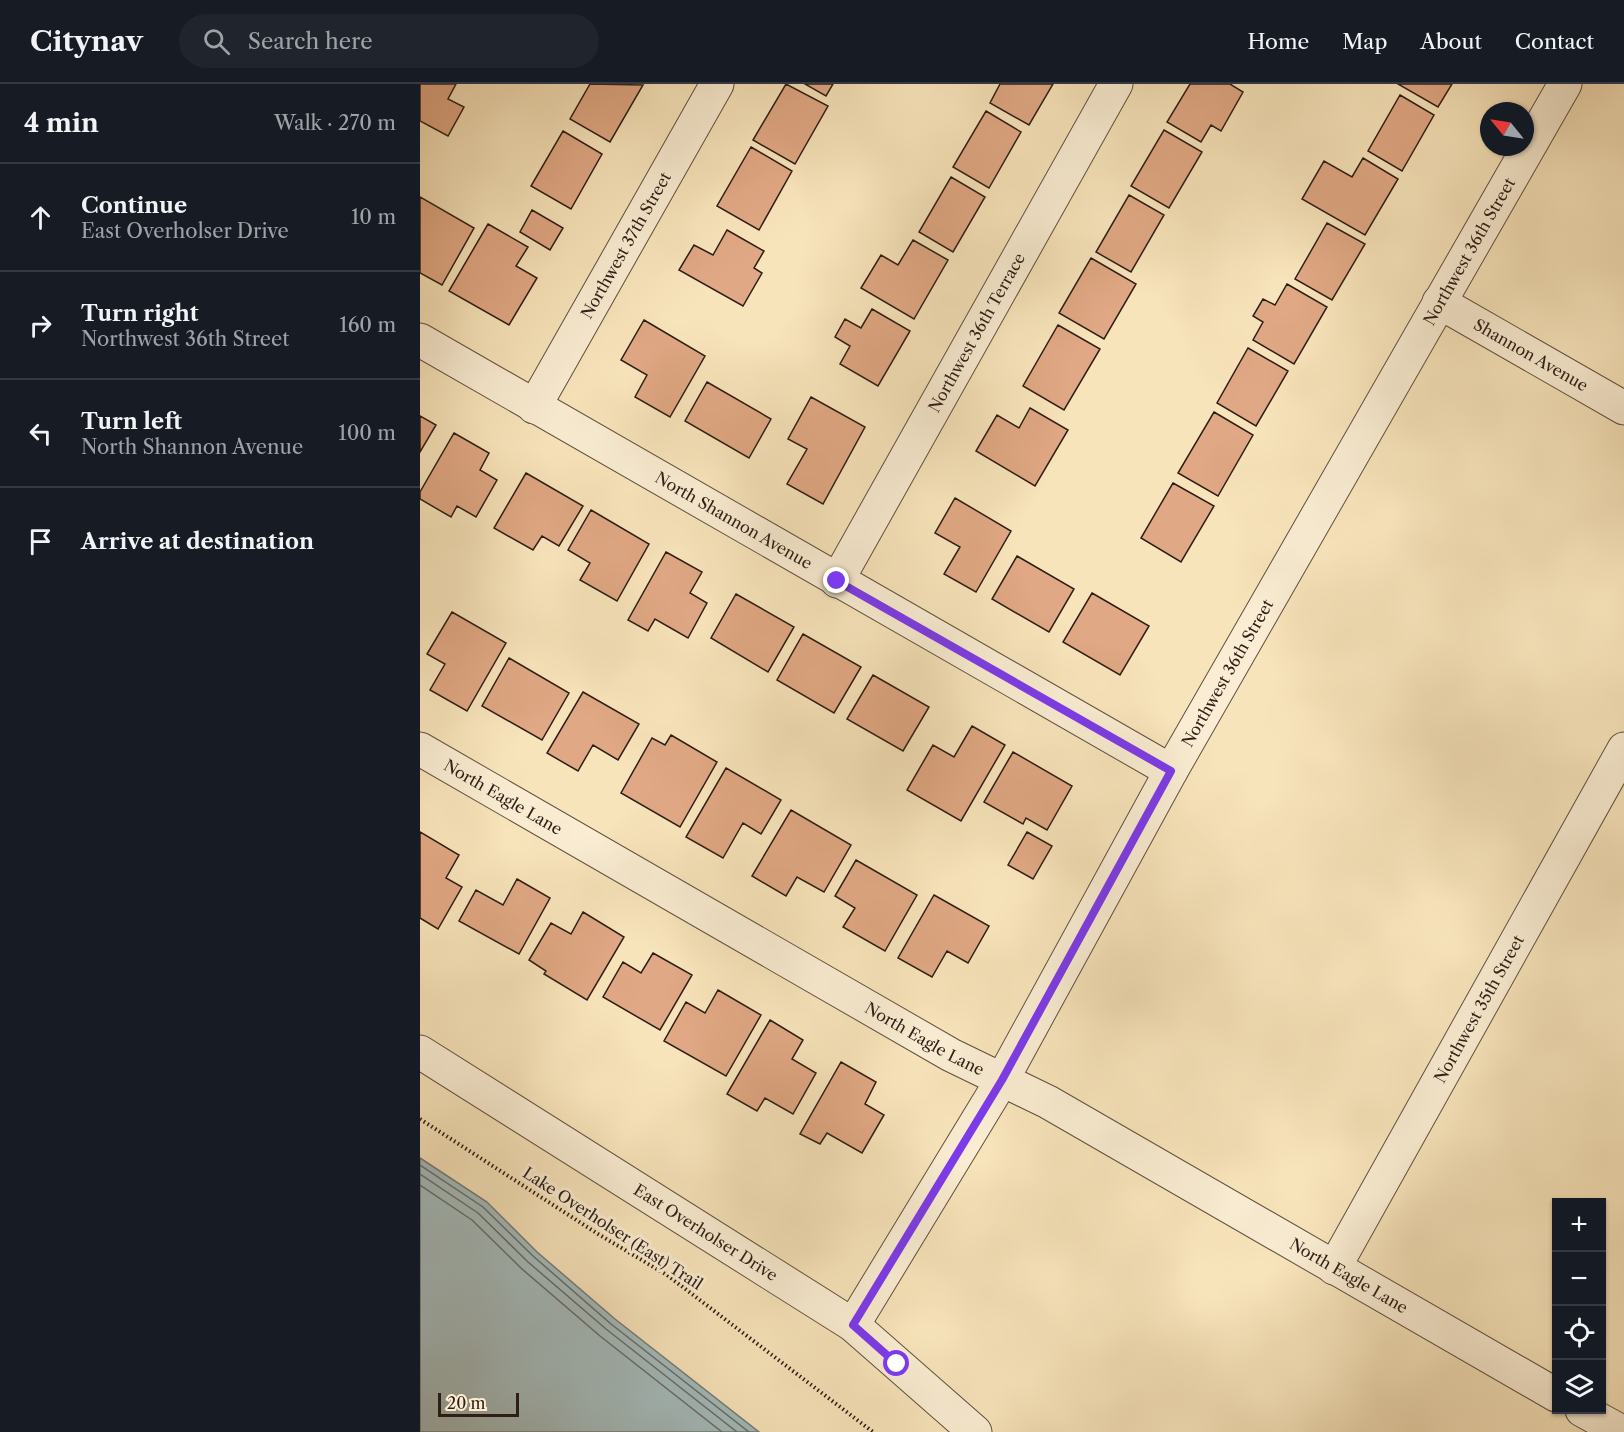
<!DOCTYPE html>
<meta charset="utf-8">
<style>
body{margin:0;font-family:"Libre Caslon Text",serif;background:#20242c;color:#f1f3f6}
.controls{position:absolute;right:18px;bottom:18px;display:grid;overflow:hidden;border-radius:0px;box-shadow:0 2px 4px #0004}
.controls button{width:54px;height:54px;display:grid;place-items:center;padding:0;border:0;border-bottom:2px solid #363941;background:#171b24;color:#f1f3f6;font:30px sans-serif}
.compass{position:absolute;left:1060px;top:18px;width:54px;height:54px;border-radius:50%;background:#171b24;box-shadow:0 2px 4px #0004;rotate:300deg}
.scale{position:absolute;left:18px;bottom:15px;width:81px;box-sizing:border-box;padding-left:6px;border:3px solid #2d1e16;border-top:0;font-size:16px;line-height:21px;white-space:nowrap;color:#2d1e16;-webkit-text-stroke:4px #faedd3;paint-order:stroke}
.stop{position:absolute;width:18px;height:18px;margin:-14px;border:4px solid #7c3aed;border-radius:50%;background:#fff}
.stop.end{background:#7c3aed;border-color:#fff;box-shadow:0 2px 6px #0008}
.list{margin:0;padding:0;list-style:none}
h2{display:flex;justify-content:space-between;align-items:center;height:78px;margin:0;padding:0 24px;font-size:26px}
h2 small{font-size:20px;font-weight:400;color:#9ea1a6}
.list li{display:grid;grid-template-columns:39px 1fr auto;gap:18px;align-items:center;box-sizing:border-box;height:108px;padding:0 24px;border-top:2px solid #363941}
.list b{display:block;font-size:22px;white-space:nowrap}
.list p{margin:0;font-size:20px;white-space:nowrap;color:#9ea1a6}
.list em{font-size:20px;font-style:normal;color:#9ea1a6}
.icon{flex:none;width:33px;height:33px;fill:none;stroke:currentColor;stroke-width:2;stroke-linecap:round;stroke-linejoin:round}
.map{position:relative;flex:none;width:1204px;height:1348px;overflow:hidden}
header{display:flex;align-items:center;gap:36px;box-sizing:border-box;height:84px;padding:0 30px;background:#171b24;border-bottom:2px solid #363941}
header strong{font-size:28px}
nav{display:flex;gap:33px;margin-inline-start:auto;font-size:21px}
.search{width:420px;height:54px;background:#20242c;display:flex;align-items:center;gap:15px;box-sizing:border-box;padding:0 21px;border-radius:33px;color:#9ea1a6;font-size:22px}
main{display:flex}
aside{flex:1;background:#171b24}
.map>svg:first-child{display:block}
.water{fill:#a4bbbc;stroke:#747c7a;stroke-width:1.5}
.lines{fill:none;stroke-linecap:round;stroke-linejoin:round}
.shore{stroke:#686c69;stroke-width:1.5}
.building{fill:#e0a884;stroke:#2d1e16;stroke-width:1.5}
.minor-casing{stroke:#60503f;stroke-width:35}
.path{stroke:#2d1e16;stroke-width:4;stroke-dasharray:1.5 3;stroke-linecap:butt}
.minor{stroke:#faedd3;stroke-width:33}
.route{stroke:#7c3aed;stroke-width:8}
.labels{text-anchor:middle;stroke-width:6;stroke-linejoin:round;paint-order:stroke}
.street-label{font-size:16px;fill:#2d1e16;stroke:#faedd3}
</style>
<header>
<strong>Citynav</strong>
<div class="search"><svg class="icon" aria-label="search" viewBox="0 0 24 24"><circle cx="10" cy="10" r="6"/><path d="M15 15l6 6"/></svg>Search here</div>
<nav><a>Home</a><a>Map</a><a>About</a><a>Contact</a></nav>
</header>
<main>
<aside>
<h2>4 min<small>Walk · 270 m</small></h2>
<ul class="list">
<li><svg class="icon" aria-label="ahead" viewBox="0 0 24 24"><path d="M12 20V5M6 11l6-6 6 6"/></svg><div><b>Continue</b><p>East Overholser Drive</p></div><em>10 m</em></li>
<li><svg class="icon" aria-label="right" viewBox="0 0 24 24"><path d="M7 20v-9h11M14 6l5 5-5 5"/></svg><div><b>Turn right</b><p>Northwest 36th Street</p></div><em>160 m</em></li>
<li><svg class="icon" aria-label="left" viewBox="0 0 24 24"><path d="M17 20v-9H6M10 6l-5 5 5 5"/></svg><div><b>Turn left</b><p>North Shannon Avenue</p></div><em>100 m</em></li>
<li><svg class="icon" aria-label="arrive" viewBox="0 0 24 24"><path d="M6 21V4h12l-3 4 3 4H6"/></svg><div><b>Arrive at destination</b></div></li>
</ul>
</aside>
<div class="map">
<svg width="1204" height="1348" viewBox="0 0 1204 1348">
<rect width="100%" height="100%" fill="#f8e4bb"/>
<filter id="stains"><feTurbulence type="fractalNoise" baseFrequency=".00333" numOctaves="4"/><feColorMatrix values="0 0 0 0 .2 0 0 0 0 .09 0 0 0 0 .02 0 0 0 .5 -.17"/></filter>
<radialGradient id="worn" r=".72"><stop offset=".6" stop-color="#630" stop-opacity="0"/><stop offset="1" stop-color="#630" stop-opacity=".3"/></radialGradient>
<path class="water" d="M 0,1074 L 67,1118 L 117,1168 L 195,1235 L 339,1348 L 0,1348 Z"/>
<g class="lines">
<path class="shore" d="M 0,1081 L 63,1123 L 113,1172 L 191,1240 L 329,1348
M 0,1090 L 58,1129 L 108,1178 L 186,1245 L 317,1348
M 0,1101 L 52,1136 L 102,1185 L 180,1252 L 302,1348"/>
</g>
<path class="building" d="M 0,0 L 36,0 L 28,15 L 44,23 L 28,52 L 0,37 Z
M 170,0 L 223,1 L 190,58 L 150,35 Z
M 366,0 L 408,22 L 375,80 L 333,56 Z
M 385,0 L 413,0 L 406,12 Z
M 580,0 L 633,0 L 609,41 L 570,19 Z
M 770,0 L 810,0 L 823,8 L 801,47 L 791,41 L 781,58 L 747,38 Z
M 978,0 L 1032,0 L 1018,23 Z
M 980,11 L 1014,31 L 982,87 L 948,67 Z
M 566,27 L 601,48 L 569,104 L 533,83 Z
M 744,46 L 782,68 L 749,124 L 711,102 Z
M 143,47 L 182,70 L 151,125 L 111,102 Z
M 331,63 L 372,87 L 339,146 L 297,122 Z
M 943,74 L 978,95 L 945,151 L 882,115 L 904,77 L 932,93 Z
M 531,93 L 565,113 L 533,168 L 499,148 Z
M 709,111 L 744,131 L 711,188 L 676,168 Z
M 0,113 L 54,144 L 22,201 L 0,189 Z
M 112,126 L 143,144 L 130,166 L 100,148 Z
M 907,139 L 945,160 L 912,216 L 875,195 Z
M 68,140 L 108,163 L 96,182 L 117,194 L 89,241 L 29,207 Z
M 307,146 L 344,167 L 334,184 L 342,189 L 323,222 L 259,186 L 274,161 L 293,171 Z
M 493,156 L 528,176 L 494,235 L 441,204 L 461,171 L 478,181 Z
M 671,174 L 716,200 L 684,255 L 639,229 Z
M 867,200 L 907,223 L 874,280 L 833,256 L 843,238 L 833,232 L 843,215 L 855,221 Z
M 452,225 L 490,247 L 458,302 L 420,280 L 430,262 L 415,253 L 425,235 L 441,244 Z
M 224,236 L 285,272 L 250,333 L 215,313 L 227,291 L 201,276 Z
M 638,241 L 680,265 L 644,326 L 603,302 Z
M 828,264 L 868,287 L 836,342 L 797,319 Z
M 287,298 L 351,335 L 329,374 L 265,337 Z
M 391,313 L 445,343 L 403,420 L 367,400 L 387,365 L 368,355 Z
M 610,324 L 648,346 L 615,402 L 556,367 L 577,331 L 599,344 Z
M 794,328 L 833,351 L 798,412 L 758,389 Z
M 0,332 L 16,341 L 0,368 Z
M 34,349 L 69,369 L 60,386 L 77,396 L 56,433 L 37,422 L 31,433 L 0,415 L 0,408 Z
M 106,389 L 163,422 L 139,462 L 122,452 L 113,466 L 74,444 Z
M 753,399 L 794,422 L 761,478 L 721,454 Z
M 535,414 L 591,447 L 556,508 L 524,490 L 540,463 L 515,449 Z
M 171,426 L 229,460 L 197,517 L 160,496 L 170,479 L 148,466 Z
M 246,468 L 282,488 L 270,509 L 287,519 L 268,554 L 235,535 L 228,547 L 208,536 Z
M 597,472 L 654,505 L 629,548 L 572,515 Z
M 672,509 L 729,542 L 700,591 L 643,558 Z
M 316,510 L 374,543 L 348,588 L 291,554 Z
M 32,528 L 86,559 L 47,627 L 10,606 L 25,580 L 7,570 Z
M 383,550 L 441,583 L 414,629 L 357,596 Z
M 89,574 L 149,609 L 122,656 L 62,622 Z
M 453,591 L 509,623 L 483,667 L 427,635 Z
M 163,608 L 219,640 L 198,676 L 173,661 L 158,687 L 127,669 Z
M 552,642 L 585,661 L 541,737 L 487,706 L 513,661 L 534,673 Z
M 251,651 L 297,678 L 260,743 L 201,709 L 232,654 L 245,661 Z
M 593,668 L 652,702 L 627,746 L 606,734 L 603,740 L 564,718 Z
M 306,684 L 361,716 L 341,750 L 323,739 L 303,774 L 266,753 Z
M 371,726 L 431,761 L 404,808 L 377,793 L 366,812 L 332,792 Z
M 0,748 L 39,771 L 26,794 L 42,803 L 18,845 L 0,834 Z
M 607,748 L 632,762 L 613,795 L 588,781 Z
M 436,776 L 497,811 L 465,867 L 423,843 L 435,824 L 415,812 Z
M 97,795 L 130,814 L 99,870 L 39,837 L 56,806 L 83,821 Z
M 514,811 L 569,842 L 548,879 L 527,867 L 512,893 L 478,874 Z
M 163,828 L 204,853 L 167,916 L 124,890 L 126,887 L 109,876 L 131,839 L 151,850 Z
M 233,869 L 272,891 L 240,946 L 183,913 L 203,878 L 221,889 Z
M 298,906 L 341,931 L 306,992 L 244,957 L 266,918 L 285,929 Z
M 350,936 L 383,956 L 372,975 L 396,989 L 373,1030 L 345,1014 L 337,1027 L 307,1010 Z
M 421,978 L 456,998 L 445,1020 L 464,1031 L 442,1069 L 407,1049 L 400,1060 L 380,1050 Z"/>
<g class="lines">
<defs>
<g id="minor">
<path id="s1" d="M 1019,218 L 1204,324"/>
<path id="s2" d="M 0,256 L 751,687"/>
<path id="s3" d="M 114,323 L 297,0"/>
<path id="s4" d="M 417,497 L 696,0"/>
<path id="s5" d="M 0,665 L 531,971 L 628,1018 L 1136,1311"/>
<path id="s6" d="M 0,968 L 433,1241 L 555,1348"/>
<path id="s7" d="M 914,1184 L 1204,665"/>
<path id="s8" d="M 433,1241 L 582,996 L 751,687 L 1145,0"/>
<path d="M 1162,1326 L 1202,1348"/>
</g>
</defs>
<use href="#minor" class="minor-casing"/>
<path class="path" d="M 0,1035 L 178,1150 L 247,1191 L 453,1348"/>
<use href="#minor" class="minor"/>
</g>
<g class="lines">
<path class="route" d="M 417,497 L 751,687 L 582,996 L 433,1241 L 477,1280"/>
</g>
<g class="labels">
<g class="street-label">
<text dy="6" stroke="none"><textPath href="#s3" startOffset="186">Northwest 37th Street</textPath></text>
<text dy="6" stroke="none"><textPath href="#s8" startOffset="1238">Northwest 36th Street</textPath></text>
<text dy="6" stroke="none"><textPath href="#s4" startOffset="285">Northwest 36th Terrace</textPath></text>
<text dy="6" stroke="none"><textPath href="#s1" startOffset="106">Shannon Avenue</textPath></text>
<text dy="6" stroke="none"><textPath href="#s2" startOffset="362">North Shannon Avenue</textPath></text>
<text dy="6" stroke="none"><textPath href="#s8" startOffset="752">Northwest 36th Street</textPath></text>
<text dy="6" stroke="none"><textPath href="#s5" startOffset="96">North Eagle Lane</textPath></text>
<text dy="6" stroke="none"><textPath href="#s7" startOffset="297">Northwest 35th Street</textPath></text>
<text dy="6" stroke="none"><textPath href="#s5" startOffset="582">North Eagle Lane</textPath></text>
<text transform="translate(193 1144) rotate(33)" y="6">Lake Overholser (East) Trail</text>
<text dy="6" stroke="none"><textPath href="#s6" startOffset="338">East Overholser Drive</textPath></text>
<text dy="6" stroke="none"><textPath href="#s5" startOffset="1068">North Eagle Lane</textPath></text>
</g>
</g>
<rect width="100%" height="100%" filter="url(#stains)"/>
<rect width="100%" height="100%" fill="url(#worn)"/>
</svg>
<div class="controls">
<button>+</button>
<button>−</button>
<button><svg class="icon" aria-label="locate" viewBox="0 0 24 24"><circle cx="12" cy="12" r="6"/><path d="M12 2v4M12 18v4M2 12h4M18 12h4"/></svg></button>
<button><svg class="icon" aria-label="layers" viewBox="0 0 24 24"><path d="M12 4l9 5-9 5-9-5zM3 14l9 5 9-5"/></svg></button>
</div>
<svg class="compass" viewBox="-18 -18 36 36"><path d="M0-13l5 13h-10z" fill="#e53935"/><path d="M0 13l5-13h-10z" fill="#9ea1a6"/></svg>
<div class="scale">20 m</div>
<div class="stop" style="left:477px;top:1280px"></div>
<div class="stop end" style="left:417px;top:497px"></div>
</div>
</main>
